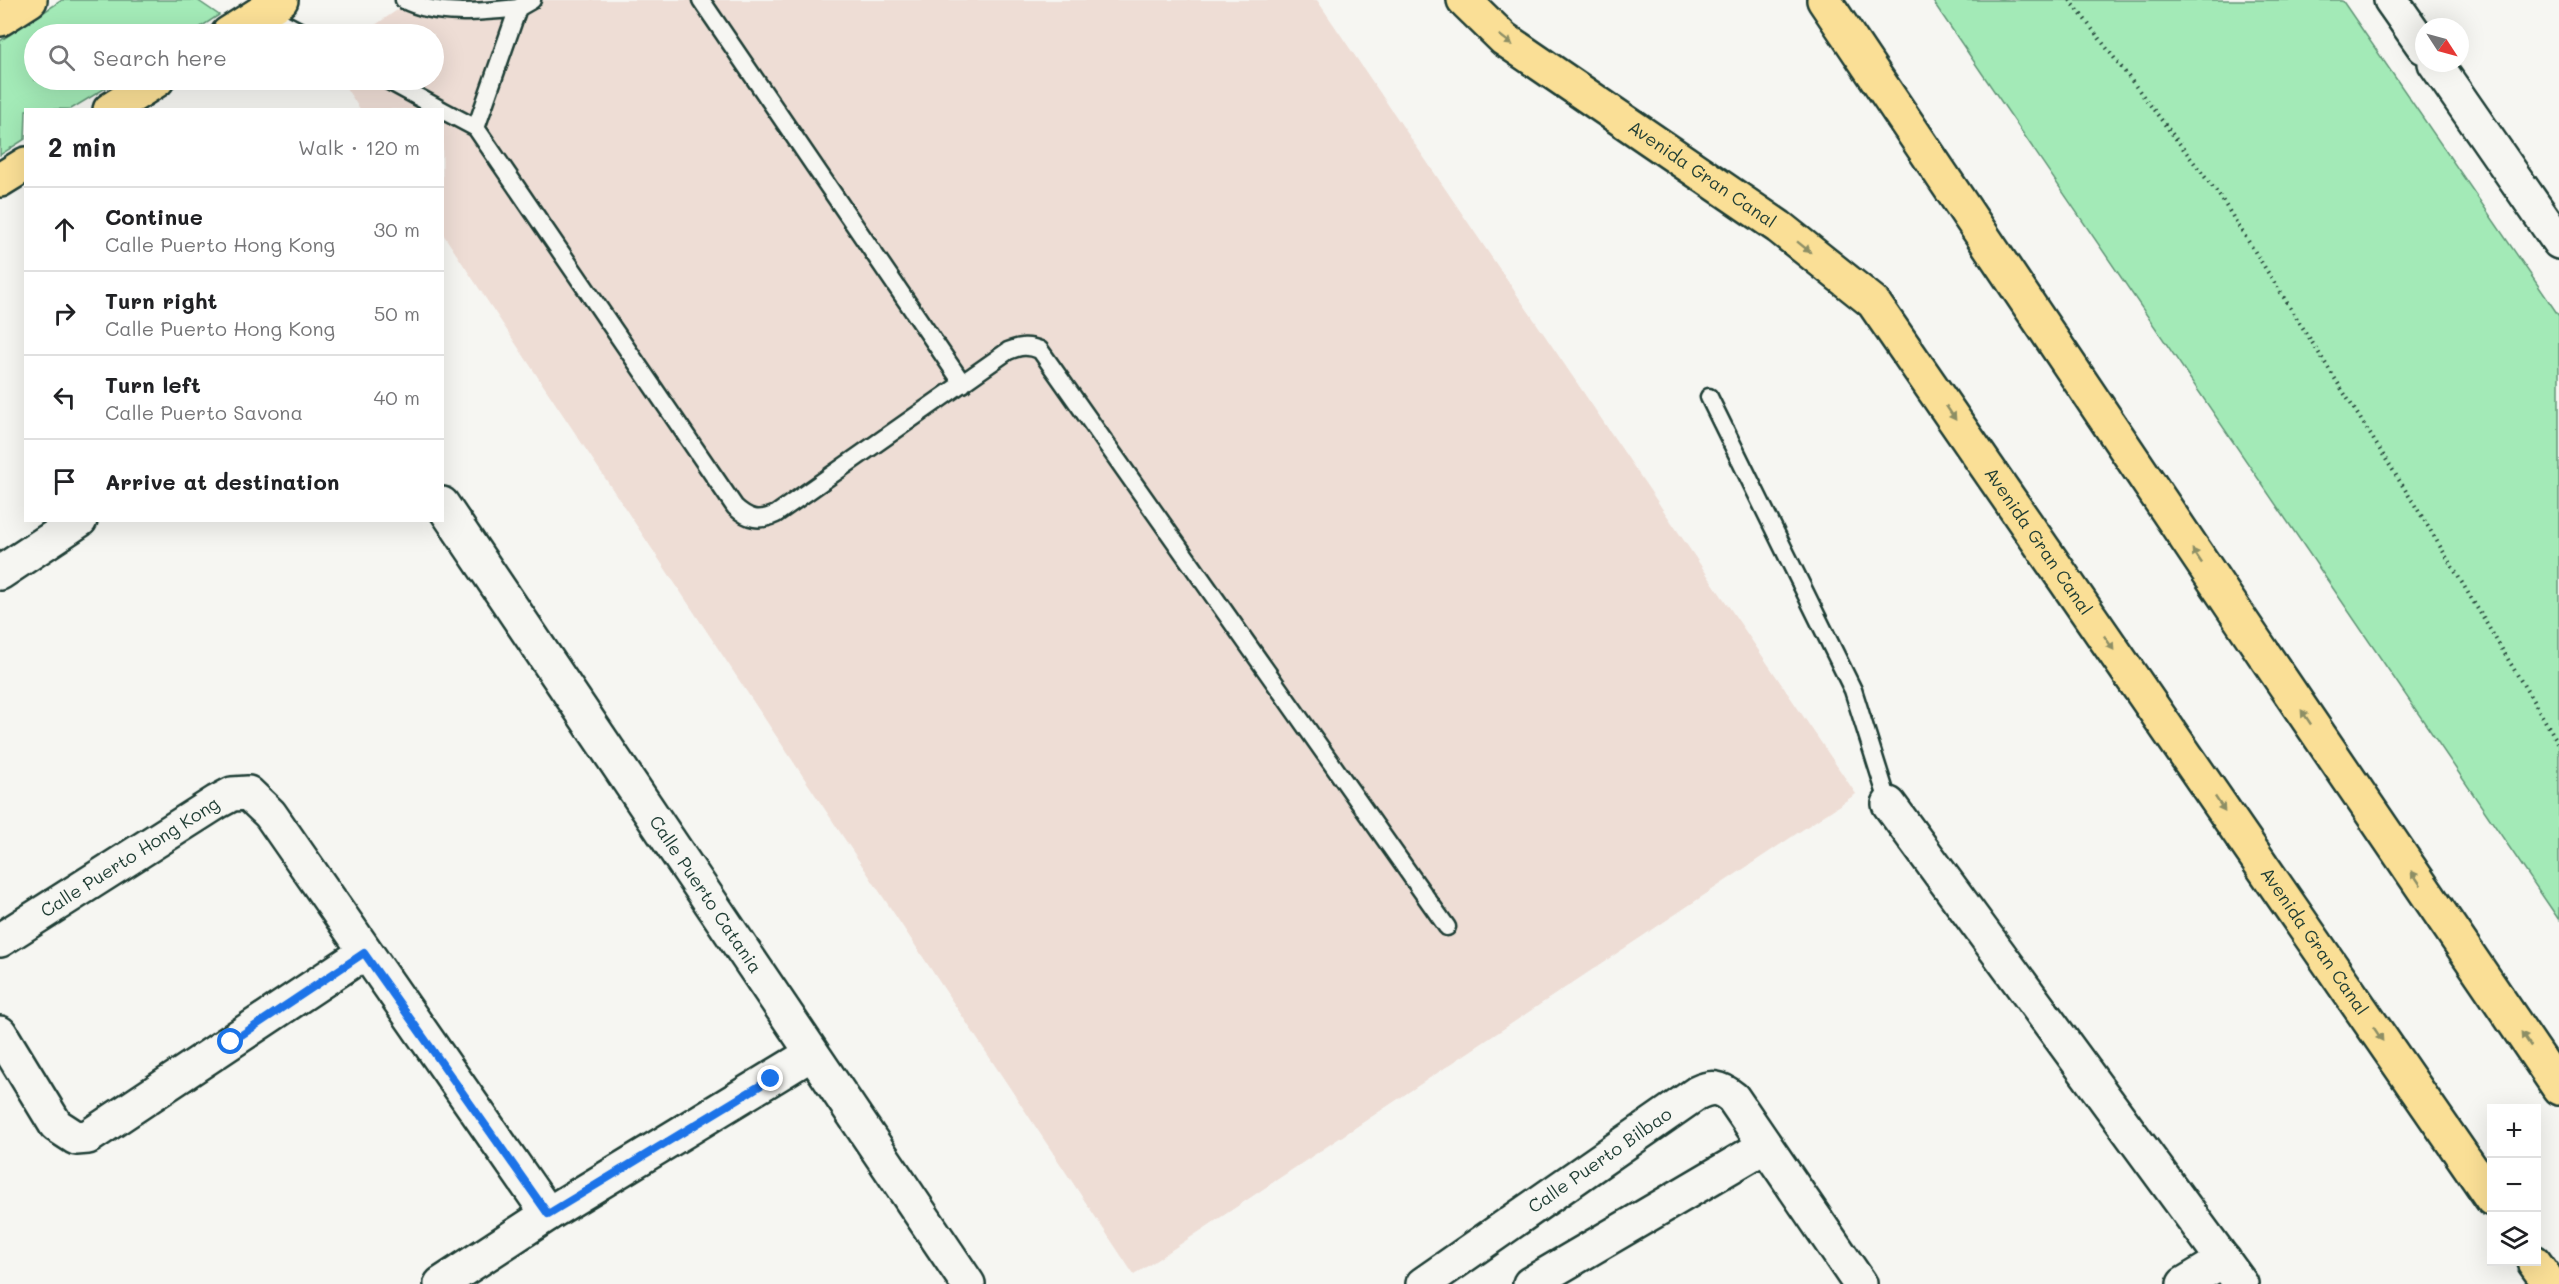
<!DOCTYPE html>
<meta charset="utf-8">
<style>
body{margin:0;font-family:Mali,sans-serif;background:#f6f6f6;color:#202124}
.controls{position:absolute;right:18px;bottom:18px;display:grid;overflow:hidden;border-radius:0px;box-shadow:0 6px 24px #0002}
.controls button{width:54px;height:54px;display:grid;place-items:center;padding:0;border:0;border-bottom:2px solid #e0e0e0;background:#fff;color:#202124;font:30px sans-serif}
.compass{position:absolute;left:2415px;top:18px;width:54px;height:54px;border-radius:50%;background:#fff;box-shadow:0 6px 24px #0002;rotate:126deg}
.stop{position:absolute;width:18px;height:18px;margin:-14px;border:4px solid #1a73e8;border-radius:50%;background:#fff}
.stop.end{background:#1a73e8;border-color:#fff;box-shadow:0 2px 6px #0008}
.list{margin:0;padding:0;list-style:none}
h2{display:flex;justify-content:space-between;align-items:center;height:78px;margin:0;padding:0 24px;font-size:26px}
h2 small{font-size:20px;font-weight:400;color:#757577}
.list li{display:grid;grid-template-columns:39px 1fr auto;gap:18px;align-items:center;box-sizing:border-box;height:84px;padding:0 24px;border-top:2px solid #e0e0e0}
.list b{display:block;font-size:22px;white-space:nowrap}
.list p{margin:0;font-size:20px;white-space:nowrap;color:#757577}
.list em{font-size:20px;font-style:normal;color:#757577}
.icon{flex:none;width:33px;height:33px;fill:none;stroke:currentColor;stroke-width:2;stroke-linecap:round;stroke-linejoin:round}
.map{position:relative;flex:none;width:2559px;height:1284px;overflow:hidden}
.search{position:absolute;background:#fff;box-shadow:0 6px 24px #0002;left:24px;top:24px;width:420px;height:66px;display:flex;align-items:center;gap:15px;box-sizing:border-box;padding:0 21px;border-radius:33px;color:#757577;font-size:22px}
.panel{position:absolute;background:#fff;box-shadow:0 6px 24px #0002;left:24px;top:108px;width:420px;height:414px;border-radius:0px}
.map>svg:first-child{display:block}
.built{fill:#eeddd5}
.green{fill:#a3eab7;stroke:#619476;stroke-width:1.5}
.lines{fill:none;stroke-linecap:round;stroke-linejoin:round}
.lane-casing{stroke:#1f3d34;stroke-width:21}
.street-casing{stroke:#1f3d34;stroke-width:38}
.primary-casing{stroke:#1f3d34;stroke-width:38}
.path{stroke:#1f3d34;stroke-width:4;stroke-dasharray:1.5 4.5;stroke-linecap:butt}
.lane{stroke:#f6f6f2;stroke-width:16}
.street{stroke:#f6f6f2;stroke-width:33}
.primary{stroke:#fadf96;stroke-width:33}
.oneway{fill:#8c8e65}
.route{stroke:#1a73e8;stroke-width:8}
.labels{text-anchor:middle;stroke-width:6;stroke-linejoin:round;paint-order:stroke}
.street-label{font-size:18px;fill:#1f3d34;stroke:#f6f6f2}
</style>
<div class="map">
<svg width="2559" height="1284" viewBox="0 0 2559 1284">
<rect width="100%" height="100%" fill="#f6f6f2"/>
<filter id="ink" filterUnits="userSpaceOnUse"><feTurbulence type="fractalNoise" baseFrequency=".0167" numOctaves="2"/><feDisplacementMap in="SourceGraphic" scale="12" xChannelSelector="R" yChannelSelector="G"/><feConvolveMatrix kernelMatrix="1 2 1 2 8 2 1 2 1" color-interpolation-filters="sRGB"/></filter>
<g filter="url(#ink)">
<path class="built" d="M 412,0 L 1317,0 L 1856,794 L 1134,1275 L 443,234 L 442,110 L 360,109 L 346,88 L 334,80 L 434,80 L 434,34 L 362,34 Z"/>
<path class="green" d="M 62,0 L 197,0 L 219,15 L 190,34 L 34,34 L 34,80 L 119,80 L 71,109 L 26,110 L 25,139 L 0,155 L 0,41 Z
M 1932,0 L 2342,0 L 2559,316 L 2559,920 Z"/>
<g class="lines">
<defs>
<path id="lane" d="M 404,0 C 438,17 481,12 518,8
M 701,0 L 963,384
M 263,12 L 305,34
M 387,80 L 442,110
M 442,110 L 476,128 L 735,507 C 748,519 759,522 776,514 L 1008,351 C 1020,346 1028,345 1040,350 L 1447,927
M 476,128 L 518,8 L 532,0
M 1709,397 L 1853,690 L 1889,804"/>
<g id="street">
<path d="M 2391,0 L 2424,47"/>
<path d="M 2435,63 L 2559,242"/>
<path id="s1" d="M 442,504 L 968,1284"/>
<path d="M 0,573 L 80,520"/>
<path d="M 1889,804 L 2241,1284"/>
<path id="s2" d="M 0,940 L 217,802 L 232,794 L 248,793 L 270,814 L 548,1214"/>
<path d="M 0,1033 L 56,1125 L 76,1138 L 88,1137 L 364,953"/>
<path d="M 441,1284 L 548,1214 L 811,1054"/>
<path id="s3" d="M 1423,1284 L 1697,1093 C 1712,1086 1720,1087 1733,1098 L 1860,1284"/>
<path d="M 1530,1284 L 1765,1146"/>
<path d="M 2184,1284 L 2224,1260"/>
</g>
<g id="primary">
<path id="s4" d="M 1464,0 L 1504,39 L 1779,227 L 1873,302 L 2492,1199"/>
<path d="M 1824,0 L 2257,644 L 2559,1088"/>
<path d="M 0,19 L 30,0"/>
<path d="M 228,34 L 281,0"/>
<path d="M 110,110 L 157,80"/>
<path d="M 0,180 L 26,164"/>
<path d="M 2534,1262 L 2550,1284"/>
</g>
</defs>
<use href="#lane" class="lane-casing"/>
<use href="#street" class="street-casing"/>
<use href="#primary" class="primary-casing"/>
<path class="path" d="M 2070,0 L 2221,198 L 2423,518 L 2559,744"/>
<use href="#lane" class="lane"/>
<use href="#street" class="street"/>
<use href="#primary" class="primary"/>
</g>
<defs><path id="oneway-solid" d="M-6-.8H1V-3.2L6.5 0L1 3.2V.8H-6Z" transform="scale(1.5)"/></defs>
<g class="oneway">
<use href="#oneway-solid" transform="translate(1506 40) rotate(38)"/>
<use href="#oneway-solid" transform="translate(1804 247) rotate(39)"/>
<use href="#oneway-solid" transform="translate(1951 413) rotate(56)"/>
<use href="#oneway-solid" transform="translate(2197 556) rotate(-124)"/>
<use href="#oneway-solid" transform="translate(2109 643) rotate(56)"/>
<use href="#oneway-solid" transform="translate(2306 717) rotate(-124)"/>
<use href="#oneway-solid" transform="translate(2220 804) rotate(56)"/>
<use href="#oneway-solid" transform="translate(2416 878) rotate(-124)"/>
<use href="#oneway-solid" transform="translate(2378 1034) rotate(56)"/>
<use href="#oneway-solid" transform="translate(2526 1039) rotate(-124)"/>
</g>
</g>
<g class="lines" filter="url(#ink)">
<path class="route" d="M 231,1042 L 364,953 L 548,1214 L 771,1079"/>
</g>
<g class="labels">
<g class="street-label">
<text dy="6" stroke="none"><textPath href="#s4" startOffset="296">Avenida Gran Canal</textPath></text>
<text dy="6" stroke="none"><textPath href="#s4" startOffset="800">Avenida Gran Canal</textPath></text>
<text dy="6" stroke="none"><textPath href="#s2" startOffset="154">Calle Puerto Hong Kong</textPath></text>
<text dy="6" stroke="none"><textPath href="#s1" startOffset="471">Calle Puerto Catania</textPath></text>
<text dy="6" stroke="none"><textPath href="#s4" startOffset="1286">Avenida Gran Canal</textPath></text>
<text dy="6" stroke="none"><textPath href="#s3" startOffset="216">Calle Puerto Bilbao</textPath></text>
</g>
</g>
</svg>
<div class="controls">
<button>+</button>
<button>−</button>
<button><svg class="icon" aria-label="layers" viewBox="0 0 24 24"><path d="M12 4l9 5-9 5-9-5zM3 14l9 5 9-5"/></svg></button>
</div>
<svg class="compass" viewBox="-18 -18 36 36"><path d="M0-13l5 13h-10z" fill="#e53935"/><path d="M0 13l5-13h-10z" fill="#757577"/></svg>
<div class="stop" style="left:231px;top:1042px"></div>
<div class="stop end" style="left:771px;top:1079px"></div>
<div class="search"><svg class="icon" aria-label="search" viewBox="0 0 24 24"><circle cx="10" cy="10" r="6"/><path d="M15 15l6 6"/></svg>Search here</div>
<section class="panel">
<h2>2 min<small>Walk · 120 m</small></h2>
<ul class="list">
<li><svg class="icon" aria-label="ahead" viewBox="0 0 24 24"><path d="M12 20V5M6 11l6-6 6 6"/></svg><div><b>Continue</b><p>Calle Puerto Hong Kong</p></div><em>30 m</em></li>
<li><svg class="icon" aria-label="right" viewBox="0 0 24 24"><path d="M7 20v-9h11M14 6l5 5-5 5"/></svg><div><b>Turn right</b><p>Calle Puerto Hong Kong</p></div><em>50 m</em></li>
<li><svg class="icon" aria-label="left" viewBox="0 0 24 24"><path d="M17 20v-9H6M10 6l-5 5 5 5"/></svg><div><b>Turn left</b><p>Calle Puerto Savona</p></div><em>40 m</em></li>
<li><svg class="icon" aria-label="arrive" viewBox="0 0 24 24"><path d="M6 21V4h12l-3 4 3 4H6"/></svg><div><b>Arrive at destination</b></div></li>
</ul>
</section>
</div>
